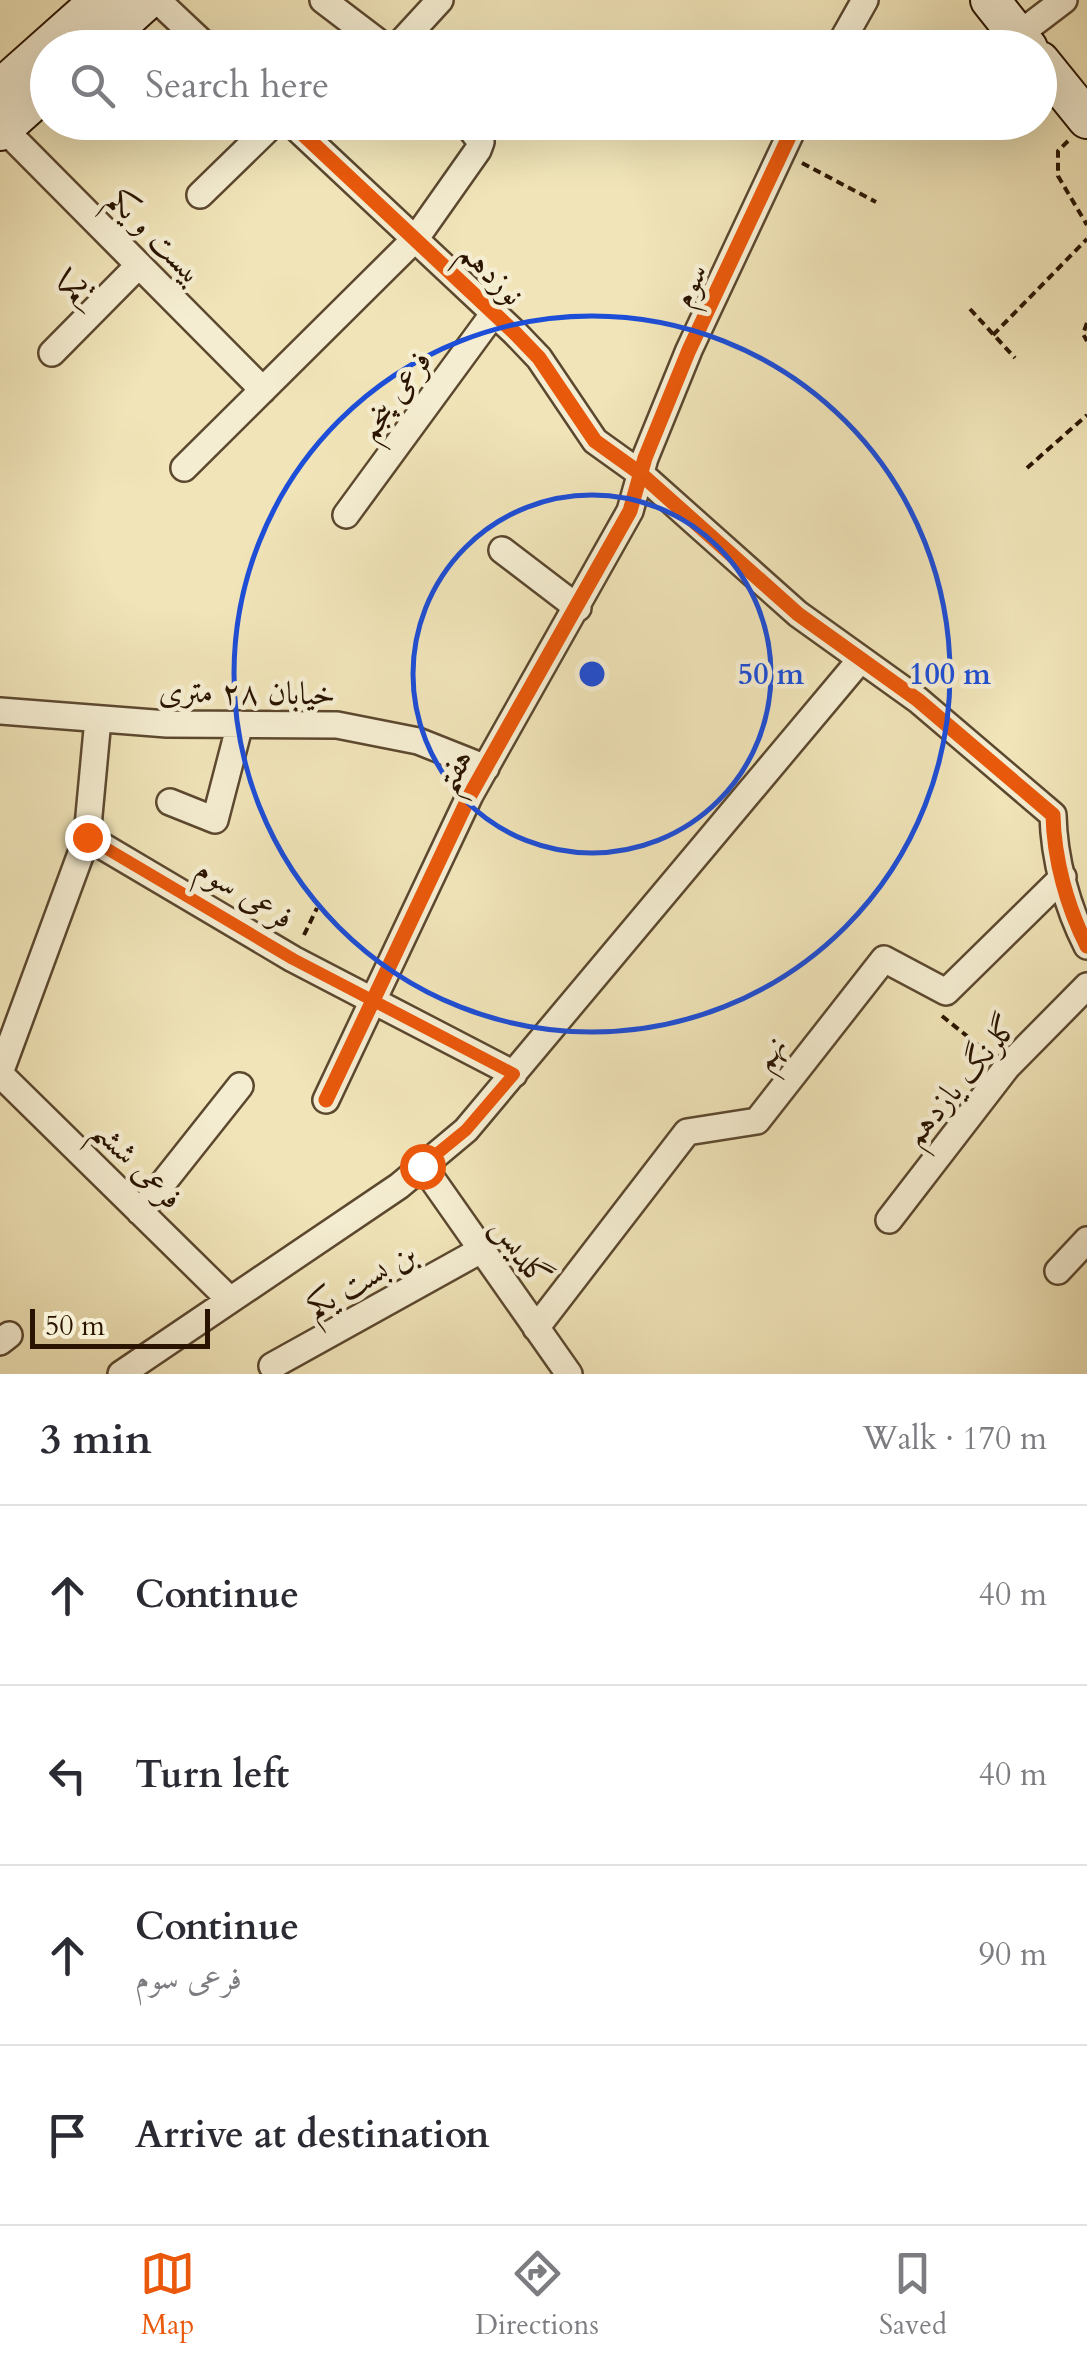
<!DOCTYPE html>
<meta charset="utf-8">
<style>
body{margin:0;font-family:Cardo,Amiri,serif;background:#f2f2f3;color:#2b2b33}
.scale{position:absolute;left:30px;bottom:25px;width:180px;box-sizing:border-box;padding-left:10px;border:5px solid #2a1401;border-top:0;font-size:28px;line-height:35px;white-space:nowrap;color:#2a1401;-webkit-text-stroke:8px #f5edd1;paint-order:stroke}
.stop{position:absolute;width:30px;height:30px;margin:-22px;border:8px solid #ea580c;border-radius:50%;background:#fff}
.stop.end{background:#ea580c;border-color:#fff;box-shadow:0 2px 10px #0008}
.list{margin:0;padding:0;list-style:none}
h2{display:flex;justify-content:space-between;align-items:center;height:130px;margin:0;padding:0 40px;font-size:42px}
h2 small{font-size:32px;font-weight:400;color:#7c7c81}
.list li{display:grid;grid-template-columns:65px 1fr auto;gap:30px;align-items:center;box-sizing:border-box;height:180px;padding:0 40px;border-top:2px solid #e1e1e2}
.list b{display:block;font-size:38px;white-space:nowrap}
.list p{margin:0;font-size:32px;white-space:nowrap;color:#7c7c81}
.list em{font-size:32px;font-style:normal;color:#7c7c81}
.icon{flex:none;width:55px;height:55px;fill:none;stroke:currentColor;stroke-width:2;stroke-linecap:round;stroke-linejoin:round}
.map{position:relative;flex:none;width:1087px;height:1374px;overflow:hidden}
.search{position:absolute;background:#fff;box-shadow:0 10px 40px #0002;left:30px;right:30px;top:30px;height:110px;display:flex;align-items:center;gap:25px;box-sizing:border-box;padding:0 35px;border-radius:55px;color:#7c7c81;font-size:38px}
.sheet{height:850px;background:#fff}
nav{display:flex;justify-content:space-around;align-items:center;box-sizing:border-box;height:140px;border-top:2px solid #e1e1e2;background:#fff;font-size:28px;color:#7c7c81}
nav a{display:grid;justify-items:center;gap:5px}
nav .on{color:#ea580c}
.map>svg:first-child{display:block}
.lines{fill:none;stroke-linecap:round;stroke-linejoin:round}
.street-casing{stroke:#5c482f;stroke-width:30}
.secondary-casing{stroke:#2a1401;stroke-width:42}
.path{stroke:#2a1401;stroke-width:4;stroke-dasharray:8 5;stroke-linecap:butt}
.street{stroke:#f5edd1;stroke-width:25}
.secondary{stroke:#f5edd1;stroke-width:38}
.cycleway-casing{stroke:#f5edd1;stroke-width:21}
.cycleway{stroke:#e8590c;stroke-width:15}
.route{stroke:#ea580c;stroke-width:12}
.ring{fill:none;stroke:#1d4ed8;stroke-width:5}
.labels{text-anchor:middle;stroke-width:9;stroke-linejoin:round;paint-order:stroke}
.street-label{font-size:32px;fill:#2a1401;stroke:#f5edd1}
.centre{fill:#1d4ed8;stroke:#f5edd1;stroke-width:5}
.ring-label{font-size:30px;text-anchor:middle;font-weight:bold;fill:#1d4ed8;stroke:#f5edd1;stroke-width:9;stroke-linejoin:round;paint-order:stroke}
</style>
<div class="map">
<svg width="1087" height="1374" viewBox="0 0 1087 1374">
<rect width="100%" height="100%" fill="#f0e4b8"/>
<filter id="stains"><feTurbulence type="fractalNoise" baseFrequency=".002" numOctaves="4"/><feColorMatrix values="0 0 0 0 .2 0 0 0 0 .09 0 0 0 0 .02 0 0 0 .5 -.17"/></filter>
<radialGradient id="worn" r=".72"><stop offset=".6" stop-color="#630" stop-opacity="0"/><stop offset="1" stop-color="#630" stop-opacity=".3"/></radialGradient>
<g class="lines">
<defs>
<path id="street" d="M 157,0 L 208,48
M 323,0 L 386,48
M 1018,35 L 1064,0
M 396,48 L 440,0
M 838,48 L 865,0
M 290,122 L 515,333 L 539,358 L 595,441 L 641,474 L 798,614 L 918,700 L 1053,815 C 1054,859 1067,907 1087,946
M 3,128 L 263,390
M 200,195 L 275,122
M 52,353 L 139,265
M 184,468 L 416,238 L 478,150 L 481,142 L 465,122
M 346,515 L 494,313
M 502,550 L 578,608
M 0,711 L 167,724 L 337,725 L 418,741 L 486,768
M 170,802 L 215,820 L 240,724
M 87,837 L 293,959 L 514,1074
M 0,1073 L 87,837 L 98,719
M 0,1074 L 230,1300
M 326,1100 L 470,795 L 630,511 L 645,458 L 689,350 L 796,122
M 423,1166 L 569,1374
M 140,1212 L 240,1086
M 889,1220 L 1007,1067 L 1087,986
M 1058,1271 L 1087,1240
M 536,1328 L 687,1132 L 757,1121 L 884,959 L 946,992 L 1063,877
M 0,1342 L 9,1335
M 272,1366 L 481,1250
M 121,1374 L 399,1186 L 466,1130 L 861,659"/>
<path id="secondary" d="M 990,0 L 1028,48
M 94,48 L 147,0
M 1040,61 L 1087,119
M 0,89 L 100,0
M 0,131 L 48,88"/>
</defs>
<use href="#street" class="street-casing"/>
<use href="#secondary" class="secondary-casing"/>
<path class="path" d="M 1068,141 L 1058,151 L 1058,176 L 1087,225
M 802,163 L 876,202
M 970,309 L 1015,358
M 1087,323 L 1083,334 L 1087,341
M 993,335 L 1087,239
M 1027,468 L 1087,415
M 304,935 L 317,908
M 942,1016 L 988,1053"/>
<use href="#street" class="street"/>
<use href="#secondary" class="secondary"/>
<defs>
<path id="cycleway" d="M 290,122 L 515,333 L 539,358 L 595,441 L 641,474 L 798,614 L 918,700 L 1053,815 C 1054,859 1067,907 1087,946
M 326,1100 L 470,795 L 630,511 L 645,458 L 689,350 L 796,122"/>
</defs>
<use href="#cycleway" class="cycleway-casing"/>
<use href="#cycleway" class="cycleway"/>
</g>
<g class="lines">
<path class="route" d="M 87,837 L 293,959 L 514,1074 L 466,1130 L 422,1166"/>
</g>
<g class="ring">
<circle cx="592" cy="674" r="179"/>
<circle cx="592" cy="674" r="358"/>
</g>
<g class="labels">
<g class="street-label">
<text transform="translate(156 236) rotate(45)" y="11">بیست و یکم</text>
<text transform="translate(492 273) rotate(44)" y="11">نوزدهم</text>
<text transform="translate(689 285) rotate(-65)" y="11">سوم</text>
<text transform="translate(72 286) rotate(-45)" y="11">یکم</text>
<text transform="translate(394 395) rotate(-54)" y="11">فرعی پنجم</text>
<text transform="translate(247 692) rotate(1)" y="11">خیابان ۲۸ متری</text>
<text transform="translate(453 771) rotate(-62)" y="11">هفتم</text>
<text transform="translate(245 893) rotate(31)" y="11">فرعی سوم</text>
<text transform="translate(769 1052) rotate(-52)" y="11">نهم</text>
<text transform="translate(960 1080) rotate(-50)" y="11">گلرنگ یازدهم</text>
<text transform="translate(138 1164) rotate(45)" y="11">فرعی ششم</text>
<text transform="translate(522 1251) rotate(55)" y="11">گلدیس</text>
<text transform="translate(361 1280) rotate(-29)" y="11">بن بست یکم</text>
</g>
</g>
<circle cx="592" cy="674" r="15" class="centre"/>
<g class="ring-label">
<text x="771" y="684">50 m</text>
<text x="950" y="684">100 m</text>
</g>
<rect width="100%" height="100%" filter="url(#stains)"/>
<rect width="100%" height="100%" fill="url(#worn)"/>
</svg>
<div class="scale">50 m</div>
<div class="stop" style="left:422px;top:1166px"></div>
<div class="stop end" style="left:87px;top:837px"></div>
<div class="search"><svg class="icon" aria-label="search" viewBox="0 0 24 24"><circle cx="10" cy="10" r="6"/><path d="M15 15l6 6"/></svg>Search here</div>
</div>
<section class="sheet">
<h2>3 min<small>Walk · 170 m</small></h2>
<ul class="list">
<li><svg class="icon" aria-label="ahead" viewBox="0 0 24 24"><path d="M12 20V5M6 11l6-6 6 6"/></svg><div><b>Continue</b></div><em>40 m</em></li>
<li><svg class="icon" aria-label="left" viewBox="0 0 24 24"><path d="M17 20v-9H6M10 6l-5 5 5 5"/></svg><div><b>Turn left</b></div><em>40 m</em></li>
<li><svg class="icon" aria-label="ahead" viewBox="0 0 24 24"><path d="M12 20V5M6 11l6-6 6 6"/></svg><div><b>Continue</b><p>فرعی سوم</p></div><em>90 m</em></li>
<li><svg class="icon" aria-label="arrive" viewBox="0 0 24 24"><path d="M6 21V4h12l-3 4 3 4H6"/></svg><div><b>Arrive at destination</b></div></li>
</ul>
</section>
<nav>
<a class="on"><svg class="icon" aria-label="map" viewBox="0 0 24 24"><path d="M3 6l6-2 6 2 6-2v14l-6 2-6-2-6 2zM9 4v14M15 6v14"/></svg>Map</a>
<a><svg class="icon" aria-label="directions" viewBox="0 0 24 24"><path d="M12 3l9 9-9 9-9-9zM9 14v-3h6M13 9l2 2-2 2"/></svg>Directions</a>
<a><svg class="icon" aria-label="saved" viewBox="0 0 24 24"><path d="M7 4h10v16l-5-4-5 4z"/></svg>Saved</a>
</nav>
